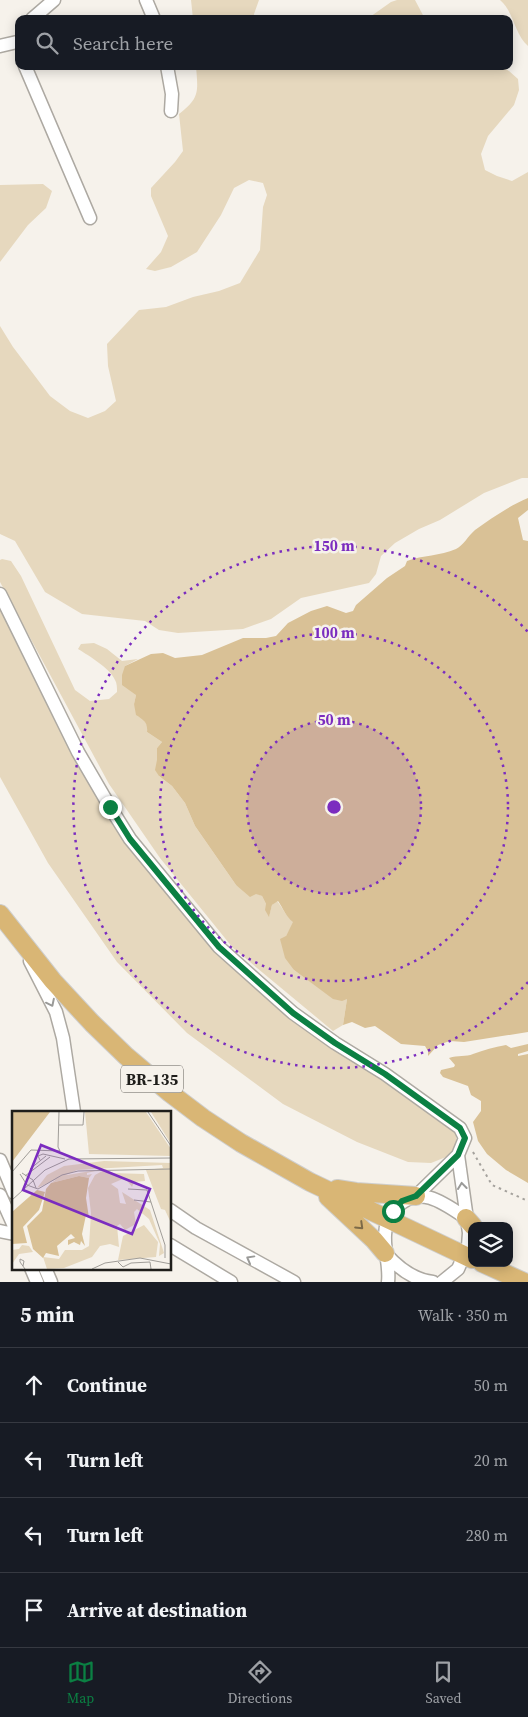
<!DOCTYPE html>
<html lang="en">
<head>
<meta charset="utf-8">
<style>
  body { margin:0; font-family:"Source Serif 4",serif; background:#242831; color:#f1f3f6 }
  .controls { position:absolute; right:15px; bottom:15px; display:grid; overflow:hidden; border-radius:10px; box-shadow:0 2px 12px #0003 }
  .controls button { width:45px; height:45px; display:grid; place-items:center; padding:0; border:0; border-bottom:1px solid #363941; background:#171b24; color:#f1f3f6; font:25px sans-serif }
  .stop { position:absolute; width:15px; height:15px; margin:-11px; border:4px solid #0b8043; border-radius:50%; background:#fff }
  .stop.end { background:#0b8043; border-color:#fff; box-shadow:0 1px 5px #0008 }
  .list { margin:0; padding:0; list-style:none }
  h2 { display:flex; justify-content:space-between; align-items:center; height:65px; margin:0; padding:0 20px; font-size:21px }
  h2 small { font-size:16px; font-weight:400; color:#9ea1a6 }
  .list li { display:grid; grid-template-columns:32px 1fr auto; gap:15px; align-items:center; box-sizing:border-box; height:75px; padding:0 20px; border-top:1px solid #363941 }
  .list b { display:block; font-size:19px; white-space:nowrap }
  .list em { font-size:16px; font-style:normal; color:#9ea1a6 }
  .icon { flex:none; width:28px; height:28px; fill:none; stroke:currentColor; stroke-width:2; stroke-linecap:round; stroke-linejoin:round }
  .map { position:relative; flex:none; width:528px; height:1282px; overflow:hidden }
  .search { position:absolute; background:#171b24; box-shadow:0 2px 12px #0003; left:15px; right:15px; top:15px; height:55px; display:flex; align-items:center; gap:12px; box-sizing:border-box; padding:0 18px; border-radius:10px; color:#9ea1a6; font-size:19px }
  .sheet { height:365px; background:#171b24 }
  nav { display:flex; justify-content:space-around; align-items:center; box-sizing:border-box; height:70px; border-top:1px solid #363941; background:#171b24; font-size:14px; color:#9ea1a6 }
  nav a { display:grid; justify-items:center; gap:2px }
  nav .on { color:#0b8043 }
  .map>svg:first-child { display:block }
  .green { fill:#e6d8be }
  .water { fill:#d9c196 }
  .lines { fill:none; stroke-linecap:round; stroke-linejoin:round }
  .minor-casing { stroke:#ada9a2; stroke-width:15 }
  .highway-casing { stroke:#cececd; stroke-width:20 }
  .path { stroke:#a5a29d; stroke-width:2; stroke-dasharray:2.5 4; stroke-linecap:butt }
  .minor { stroke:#fff; stroke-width:12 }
  .highway { stroke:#d9b675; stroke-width:18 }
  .oneway { stroke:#9a9a98 }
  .oneway2 { stroke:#7c6a48 }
  .route { stroke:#0b8043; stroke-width:6 }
  .ring { fill:none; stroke:#7b2cbf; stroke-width:2.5; stroke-dasharray:2.5 5 }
  .labels { text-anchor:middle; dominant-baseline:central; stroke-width:5; stroke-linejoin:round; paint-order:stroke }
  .shield { fill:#f6f2eb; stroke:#605e59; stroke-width:1 }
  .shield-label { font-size:16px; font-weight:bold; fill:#1f1e1b }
  .inset-road { fill:none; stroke:#a09d98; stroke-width:1 }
  .view { fill:#7b2cbf; fill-opacity:0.15; stroke:#7b2cbf; stroke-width:2.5 }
  .inset-edge { fill:none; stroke:#1f1e1b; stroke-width:2.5 }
  .centre { fill:#7b2cbf; stroke:#f6f2eb; stroke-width:2.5 }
  .ring-label { font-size:15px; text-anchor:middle; font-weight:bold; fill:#7b2cbf; stroke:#f6f2eb; stroke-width:5; stroke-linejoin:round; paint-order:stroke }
</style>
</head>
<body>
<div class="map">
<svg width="528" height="1282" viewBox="0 0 528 1282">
  <rect width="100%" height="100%" fill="#f6f2eb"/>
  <path class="green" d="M191 0H259L254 14 255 19H193Z
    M397 0H415L425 19H367L391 2Z
    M500 0H528V46C514 33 514 12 500 0Z
    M196 66H500L509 71 518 79 519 90 514 105 488 136 481 154 485 170 497 176 512 181 528 172V478H522L484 493 440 520 419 529 395 543 381 556 376 574 369 583 301 598 271 619 243 629 178 633 159 630 145 621 82 614 45 592 15 541 0 534V326L13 347 50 396 70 411 88 418 105 411 116 401 108 366 107 344 139 310 166 307 193 297 219 291 240 283 260 250 263 207 267 195 263 183 249 180 234 188 221 215 197 252 171 267 155 271 146 269 161 252 168 236 151 196V188L175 162 183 151 179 114C200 98 198 92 196 66Z
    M43 184 52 191 46 208 28 225 0 262V185Z
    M2 559 11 561 21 576 75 690 90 701 109 699 117 692C117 688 117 683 115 680 110 668 89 656 78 649L81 644 94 643 107 649 122 661 138 659 125 666 136 695 134 704 148 727 147 732 162 742 157 748 159 776 172 786 185 803 195 826 236 885 262 896 266 904 269 916 272 905 277 901C283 908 286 917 294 922L286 936 294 970 333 998 347 999 343 1025 333 1031 233 948 160 858 109 784 0 582V560Z
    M0 609 16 642 109 813 234 968 455 1129 457 1142 455 1148 446 1157 431 1163 408 1162 357 1142 283 1104 187 1033 117 962 48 863 0 777Z"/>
  <path class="water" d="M528 498V510L518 518 523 540 528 541V1032L464 1042 450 1041 438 1045 428 1056V1051L425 1046 401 1044 375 1026 365 1028 352 1022 343 1025 347 999 342 1001 333 999 294 970 285 958 280 939 286 936 293 922C286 917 283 908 278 901L272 905 269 917 265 910 266 904 262 896 256 894 250 897 236 885 195 826 185 803 172 786 159 776 155 770 157 760V748L162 742 147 732C148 723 144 720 136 715L134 704 136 695 122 685V675L125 666 151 654 163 653 175 658 202 655 243 638H266L276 636 288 623 311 611 327 606 346 613 353 611 356 605 387 578 405 566 407 561C423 555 440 556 456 549 463 546 468 536 475 530 492 518 509 506 528 498Z
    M528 1044V1051L518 1054V1056L528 1054V1183L506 1170 487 1154 478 1141 473 1122 481 1111V1101L471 1095 468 1086 443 1077 440 1073 441 1070 454 1067 455 1065 449 1058C458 1055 466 1057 473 1054 484 1050 494 1047 506 1045L511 1048Z"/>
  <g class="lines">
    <g class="minor-casing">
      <path id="minor" d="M146 0 154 19
        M32 19 54 0
        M0 46 17 42
        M25 66 90 218
        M167 66 172 94 171 111
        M0 594 78 752 110 807 130 839 219 947 293 1013 335 1043 385 1074 460 1128 465 1138 458 1155 416 1196
        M30 961 56 1012 63 1038 74 1112
        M0 1160 14 1193
        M0 1195 14 1226
        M170 1210 196 1228 294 1282
        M0 1231 14 1234
        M170 1245 231 1282
        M385 1253C398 1268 413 1280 433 1282
        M31 1268 37 1282
        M45 1268 51 1282
        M388 1282C390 1267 384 1251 385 1235 385 1225 390 1215 397 1207 419 1184 444 1203 466 1218
        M442 1282 458 1269 468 1246 469 1233 458 1155"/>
    </g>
    <g class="highway-casing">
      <path id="highway" d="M0 914 53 981 92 1023 126 1056 170 1093 203 1118 241 1143 310 1182 472 1259
        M337 1189 356 1192 416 1196
        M328 1197 374 1240 385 1253
        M466 1218 473 1226
        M482 1263 524 1282"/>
    </g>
    <path class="path" d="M473 1152 492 1185 528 1201"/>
    <use href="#minor" class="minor"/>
    <use href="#highway" class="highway"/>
  </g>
  <defs><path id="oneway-chevron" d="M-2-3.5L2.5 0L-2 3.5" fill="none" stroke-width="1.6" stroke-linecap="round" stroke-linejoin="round" transform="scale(1.25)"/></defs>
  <g class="oneway">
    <use href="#oneway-chevron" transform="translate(51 1003) rotate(64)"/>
    <use href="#oneway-chevron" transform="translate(462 1186) rotate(-97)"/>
    <use href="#oneway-chevron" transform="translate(250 1259) rotate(-151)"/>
  </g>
  <use class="oneway2" href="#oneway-chevron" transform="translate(360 1226) rotate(44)"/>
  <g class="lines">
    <path class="route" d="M110 807 130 839 219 947 293 1013 335 1043 385 1074 460 1128 465 1138 458 1155 416 1196 402 1201 393 1211"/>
  </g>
  <circle cx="334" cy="807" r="87" fill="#7b2cbf" fill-opacity=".12"/>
  <g class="ring">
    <circle cx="334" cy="807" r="87"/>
    <circle cx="334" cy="807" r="174"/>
    <path d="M528 982A261 261 0 1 1 528 632"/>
  </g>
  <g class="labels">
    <rect class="shield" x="121" y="1065.5" width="62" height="27" rx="4"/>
    <g class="shield-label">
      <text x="152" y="1079">BR-135</text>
    </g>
  </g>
  <g transform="translate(12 1111)">
    <rect width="159" height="159" fill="#f6f2eb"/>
    <path d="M73 1H134L159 38V45L77 43ZM139 1H159V33ZM92 50 159 52V112L153 99 149 98 134 59 151 57 150 54 65 59 25 77 35 64 52 55ZM91 58 75 62V64L80 63 77 67 67 65 39 72 49 65ZM94 58 99 62 132 63 133 70 122 71 120 76 113 67 99 73 106 78 108 92 114 93 110 81 138 99 152 142 147 145 148 133 137 108 125 98 122 101 124 113 113 119 108 113 105 115 107 136 98 133 88 135 80 146 52 157 35 158 31 146 47 148 53 139H70L77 135 79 102 76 77 83 64ZM132 114 146 131 144 146 106 149 111 125ZM10 134 17 135 21 141 7 143 0 153V139L7 138Z" fill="#e6d8be"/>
    <path d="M0 1H38L0 51ZM67 65 77 67 74 87 77 107 74 104 70 123 73 135 69 130 68 134 62 131 56 134V129L63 127 59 123 45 135 47 145 34 142 31 147 21 138 15 115 30 100 34 78 39 72ZM25 79 33 81 27 99 11 116 15 132 0 133V101Z" fill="#d9c196"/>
    <path class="inset-road" d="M136 1 159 35M47 14H71L72 1M46 36 47 1M28 49 26 45 31 43 53 48M18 58 34 45M0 61 19 39 48 40 46 36M10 62 21 69 24 77M8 63 15 74 26 78 50 64 66 60 158 58M13 65 38 46M116 78 135 79 153 134V147M0 89 33 59 57 48 159 47M122 89 139 91M106 151 111 156 119 152 138 151 139 158M11 155 12 150 8 148V151L13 158M80 158 93 152 128 147 159 153"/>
    <path class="view" d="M29 34 138 78 120 123 11 79Z"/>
    <rect width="159" height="159" class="inset-edge"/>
  </g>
  <circle cx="334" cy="807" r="8" class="centre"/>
  <g class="ring-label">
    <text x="334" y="551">150 m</text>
    <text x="334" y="638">100 m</text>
    <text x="334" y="725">50 m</text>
  </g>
</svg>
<div class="controls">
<button><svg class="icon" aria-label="layers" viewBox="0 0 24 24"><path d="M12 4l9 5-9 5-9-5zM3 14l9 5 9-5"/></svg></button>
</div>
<div class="stop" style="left:393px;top:1211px"></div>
<div class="stop end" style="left:110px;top:807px"></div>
<div class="search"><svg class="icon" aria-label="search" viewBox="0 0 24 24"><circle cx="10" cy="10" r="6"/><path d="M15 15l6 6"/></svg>Search here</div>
</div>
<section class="sheet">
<h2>5 min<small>Walk · 350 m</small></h2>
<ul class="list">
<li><svg class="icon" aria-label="ahead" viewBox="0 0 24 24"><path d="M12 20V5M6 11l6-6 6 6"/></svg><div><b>Continue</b></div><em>50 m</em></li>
<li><svg class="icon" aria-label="left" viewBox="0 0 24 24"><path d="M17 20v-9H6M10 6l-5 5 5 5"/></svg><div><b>Turn left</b></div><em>20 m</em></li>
<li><svg class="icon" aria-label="left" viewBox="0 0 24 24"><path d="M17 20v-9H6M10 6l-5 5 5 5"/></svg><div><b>Turn left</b></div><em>280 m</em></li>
<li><svg class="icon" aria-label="arrive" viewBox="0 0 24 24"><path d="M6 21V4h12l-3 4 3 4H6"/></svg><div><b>Arrive at destination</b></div></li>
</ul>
</section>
<nav>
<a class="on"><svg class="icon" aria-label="map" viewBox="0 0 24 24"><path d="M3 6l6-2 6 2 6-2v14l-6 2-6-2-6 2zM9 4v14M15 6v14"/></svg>Map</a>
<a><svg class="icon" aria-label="directions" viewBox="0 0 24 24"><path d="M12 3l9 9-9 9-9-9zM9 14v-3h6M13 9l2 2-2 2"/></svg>Directions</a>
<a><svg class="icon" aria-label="saved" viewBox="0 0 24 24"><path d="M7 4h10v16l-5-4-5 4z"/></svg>Saved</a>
</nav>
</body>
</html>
